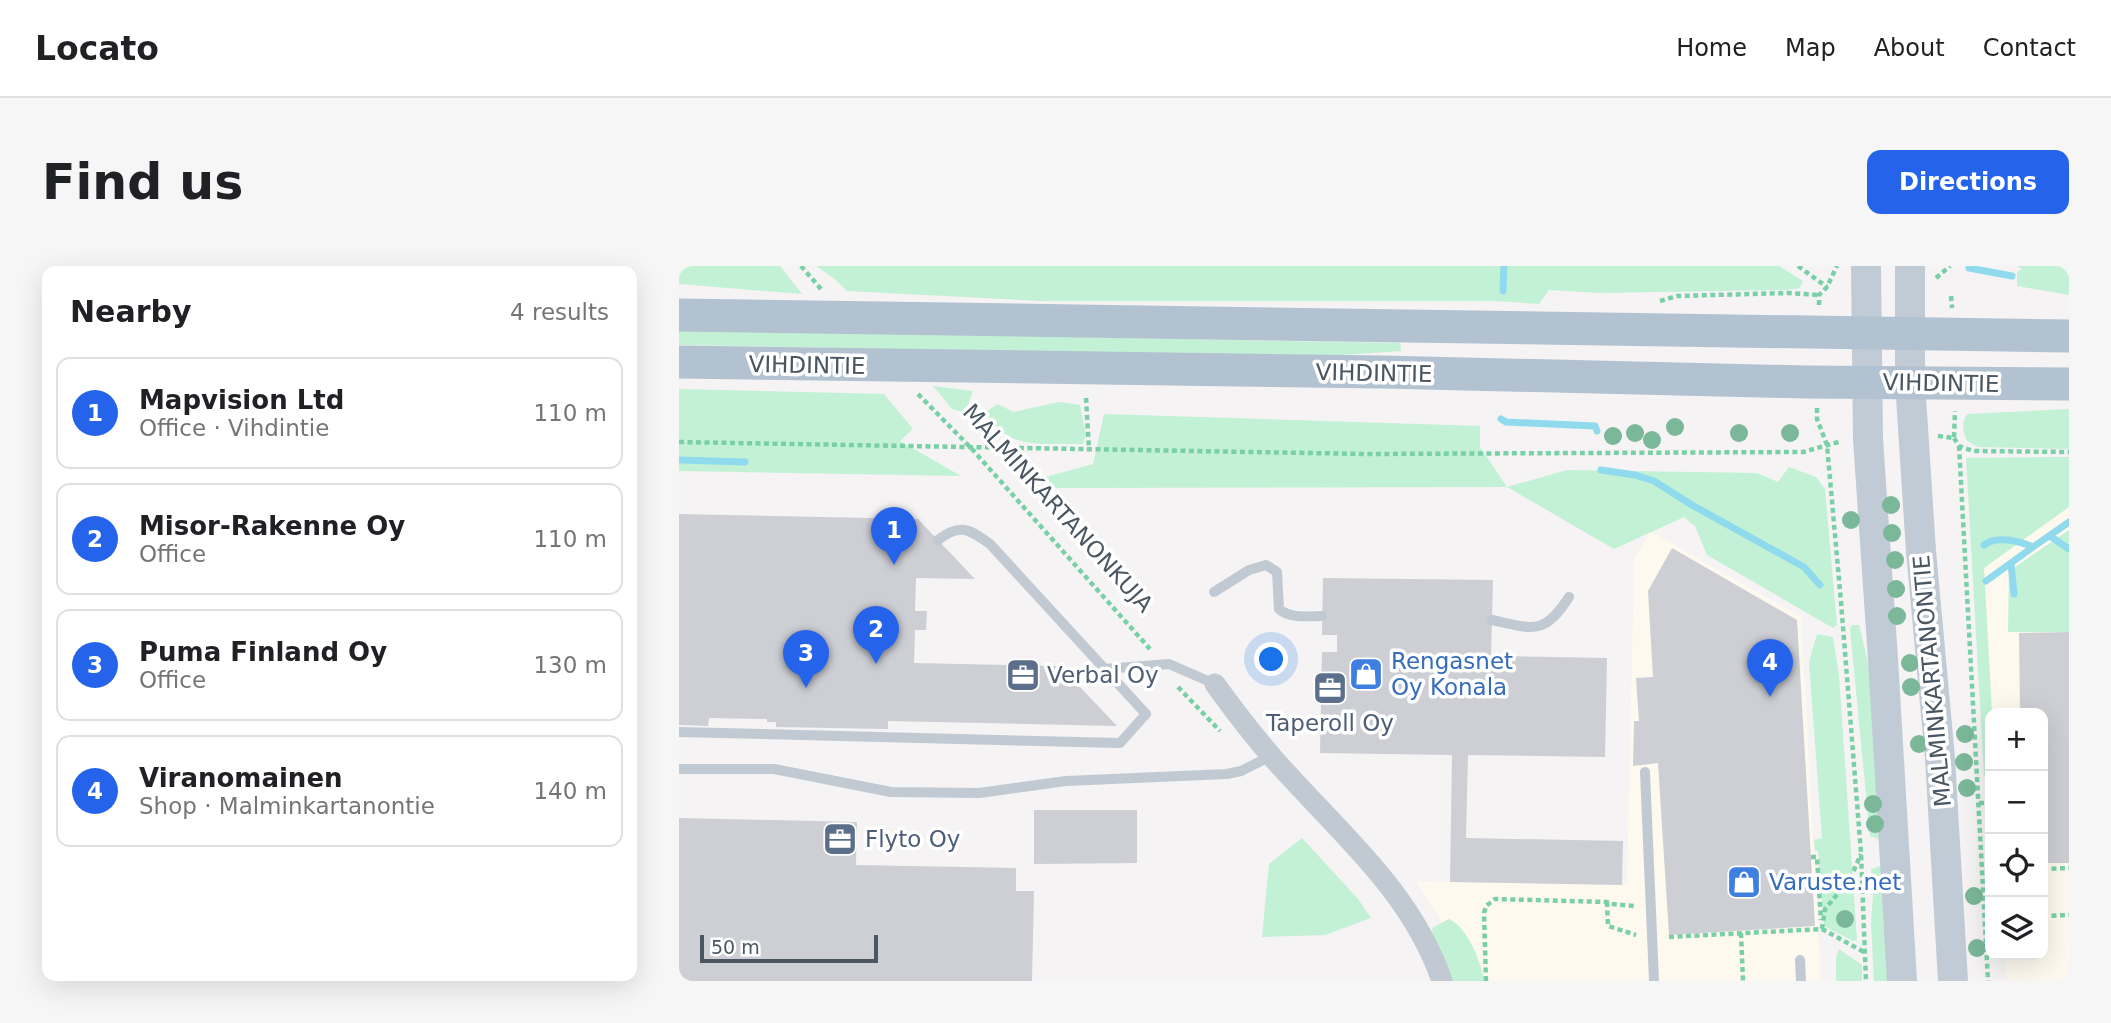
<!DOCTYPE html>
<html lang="en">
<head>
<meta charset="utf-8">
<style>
  body { margin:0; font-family:"DejaVu Sans",sans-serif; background:#f6f6f6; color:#202124 }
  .controls { position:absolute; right:21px; bottom:21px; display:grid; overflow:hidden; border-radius:14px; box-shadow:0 7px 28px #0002 }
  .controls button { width:63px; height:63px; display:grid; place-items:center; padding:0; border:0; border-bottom:2px solid #e0e0e0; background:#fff; color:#202124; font:35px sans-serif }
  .scale { position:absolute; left:21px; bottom:18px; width:178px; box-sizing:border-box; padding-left:7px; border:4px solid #4a5661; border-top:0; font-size:19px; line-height:24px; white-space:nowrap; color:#4a5661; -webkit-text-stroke:5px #fff; paint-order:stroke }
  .you { position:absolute; left:593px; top:394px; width:24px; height:24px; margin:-18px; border:5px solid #fff; border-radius:50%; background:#1a73e8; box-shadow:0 0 0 10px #1a73e833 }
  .badge { display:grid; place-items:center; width:46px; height:46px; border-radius:50%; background:#2563eb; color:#fff; font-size:23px; font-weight:700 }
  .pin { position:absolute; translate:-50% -58px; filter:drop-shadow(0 2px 4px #0008) }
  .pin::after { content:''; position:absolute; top:37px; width:24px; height:21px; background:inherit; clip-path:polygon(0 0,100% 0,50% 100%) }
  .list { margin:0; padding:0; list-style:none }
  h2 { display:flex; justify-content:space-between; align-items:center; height:91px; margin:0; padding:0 28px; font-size:30px }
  h2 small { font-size:23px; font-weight:400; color:#757577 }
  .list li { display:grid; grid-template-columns:46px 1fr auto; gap:21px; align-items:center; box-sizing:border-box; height:112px; margin:0 14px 14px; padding:0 14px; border:2px solid #e0e0e0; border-radius:14px }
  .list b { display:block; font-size:26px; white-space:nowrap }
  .list p { margin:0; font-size:23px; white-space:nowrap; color:#757577 }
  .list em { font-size:23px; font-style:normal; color:#757577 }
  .icon { flex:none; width:38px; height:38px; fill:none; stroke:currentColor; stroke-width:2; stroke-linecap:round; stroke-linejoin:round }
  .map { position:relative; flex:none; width:1390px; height:715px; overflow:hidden; border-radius:14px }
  header { display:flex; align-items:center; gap:42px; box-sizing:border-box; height:98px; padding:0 35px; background:#fff; border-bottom:2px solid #e0e0e0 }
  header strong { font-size:33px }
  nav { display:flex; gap:38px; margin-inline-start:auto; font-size:24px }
  .intro { display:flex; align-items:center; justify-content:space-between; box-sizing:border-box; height:168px; padding:0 42px }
  h1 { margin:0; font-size:49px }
  .button { padding:18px 32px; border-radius:14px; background:#2563eb; color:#fff; font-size:24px; font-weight:700 }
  main { display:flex; gap:42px; padding:0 42px }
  aside { flex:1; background:#fff; border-radius:14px; box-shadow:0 7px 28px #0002 }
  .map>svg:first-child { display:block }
  .commercial { fill:#fdf9ef }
  .green { fill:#c3f1d5 }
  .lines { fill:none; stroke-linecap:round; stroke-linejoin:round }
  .stream { stroke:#90daee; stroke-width:7 }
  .building { fill:#cdcfd5 }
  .path { stroke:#7ad0a6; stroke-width:4.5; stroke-dasharray:5 3.5; stroke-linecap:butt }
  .lane { stroke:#c1cad2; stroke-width:10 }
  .street { stroke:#c1cad2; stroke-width:21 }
  .secondary { stroke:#c1cbd6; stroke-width:30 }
  .primary { stroke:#b3c2d1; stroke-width:33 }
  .tree { fill:#7bb799 }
  .labels { text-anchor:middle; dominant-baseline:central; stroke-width:7; stroke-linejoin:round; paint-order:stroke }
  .street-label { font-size:23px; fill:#4a5661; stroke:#fff }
  .shop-label { font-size:23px; fill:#366cbe; stroke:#fff; text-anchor:start }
  .service-label { font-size:23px; fill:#4e5e75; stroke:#fff; text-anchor:start }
</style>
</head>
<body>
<header>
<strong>Locato</strong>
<nav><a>Home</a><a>Map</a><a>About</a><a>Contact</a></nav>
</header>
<div class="intro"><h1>Find us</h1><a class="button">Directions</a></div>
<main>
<aside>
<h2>Nearby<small>4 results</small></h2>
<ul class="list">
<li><span class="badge">1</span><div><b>Mapvision Ltd</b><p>Office · Vihdintie</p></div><em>110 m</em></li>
<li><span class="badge">2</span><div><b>Misor-Rakenne Oy</b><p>Office</p></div><em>110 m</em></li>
<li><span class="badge">3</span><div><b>Puma Finland Oy</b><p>Office</p></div><em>130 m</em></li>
<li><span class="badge">4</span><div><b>Viranomainen</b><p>Shop · Malminkartanontie</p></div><em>140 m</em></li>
</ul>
</aside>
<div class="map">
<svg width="1390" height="715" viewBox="0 0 1390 715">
  <rect width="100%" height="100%" fill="#f5f3f3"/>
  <path class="commercial" d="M1390 241V715H1328L1326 689H1364V447H1313L1305 302Z
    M971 265 1122 351 1142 715H786L765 660 737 615 948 619 955 294Z"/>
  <path class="green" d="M0 0H101L123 28 0 18Z
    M137 0H1100L1124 15 1121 22 1108 24 921 27 870 24 860 38 816 35H362L168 25 157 14Z
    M1337 0H1390V29L1338 20V6L1343 3Z
    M0 64 721 77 722 85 634 91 0 79Z
    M254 120 294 125 286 147 273 143Z
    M0 123 205 128 234 163 221 175 282 210 0 205Z
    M380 136 401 139 407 169 404 178C364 177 329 185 306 147L318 138 335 146Z
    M1390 143V183L1299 181 1288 175C1284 166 1282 157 1288 148Z
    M425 148 801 160V181L828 221 888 204 1078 207 1099 216 1110 201 1137 211 1146 223 1158 359 1154 362 1028 289 1016 260 1005 251 935 283 828 221 371 222 359 213 414 198Z
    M1390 191V241L1305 302 1313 447 1311 520 1305 509 1287 192Z
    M1390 264V366H1329L1330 305Z
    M1173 359H1180L1194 417 1200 573 1191 570 1171 363Z
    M1138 368 1154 371 1160 409 1178 674 1174 675 1145 660 1139 585H1136L1135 574 1143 572 1130 396Z
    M623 572 680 634 692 652 646 669 583 671 590 598Z
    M1202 600 1210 715H1195L1192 657 1194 629 1192 603Z
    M770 653C790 663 800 693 806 715H769L758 697 753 662Z
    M1160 683 1183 699V715H1157V691Z"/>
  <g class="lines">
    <path class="stream" d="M1290 2 1333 10
      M824 25 825 0
      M822 153 827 156 916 160 918 165
      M0 194 66 196
      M922 204 956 209 975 215 1013 239 1125 301 1141 319
      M1371 270 1390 283
      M1305 279C1317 269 1340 275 1354 281L1390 256
      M1332 297 1335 328
      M1307 315 1354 281"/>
  </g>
  <path class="building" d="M0 248 239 253 296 313 237 312 236 345H248L247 364H236L235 397 381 400 438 460 209 455V463L97 461V456H88V453L30 452 29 460 0 459Z
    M993 282 1118 354 1136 660 990 669 979 497 954 500 955 455H960L957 412 974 411 969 325Z
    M644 312 814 314 812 390 928 392 926 491 789 489 787 572 944 575 943 619 771 616 773 489 641 487 643 386H658V369H643Z
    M1390 366V597H1364V447H1341L1340 367Z
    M355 544H458V597L355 598Z
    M0 552 178 556 177 599 337 602V625H355L353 715H0Z"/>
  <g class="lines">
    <path class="path" d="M122 0 142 23
      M1119 0 1148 21
      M1257 12 1271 0
      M1272 30 1273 42
      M981 35 998 30 1109 27 1140 29
      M1140 39V29L1148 21 1158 0
      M239 128 292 182 471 383
      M407 132 410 184
      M1138 142V153L1148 179 1162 336 1182 587 1187 715
      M1259 170 1275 172 1276 145
      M1275 172 1280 180 1294 185 1390 186
      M0 176 687 188 1124 186 1163 175
      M1280 180 1309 715
      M499 421 541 465
      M1300 537H1311
      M1132 591H1138L1142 654
      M1364 603 1390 602
      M928 636 929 660 957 669
      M1364 650 1390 649
      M1143 663 1146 643 1171 613 1182 588
      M1062 667 1064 715
      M990 671 1143 663 1185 686
      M807 715 805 647 807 640 816 633 928 636 932 638 955 640"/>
    <path class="lane" d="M535 326 570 304 587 299 598 306 600 343C611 353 630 350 643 350
      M813 354C854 363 865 370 890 331
      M425 403 490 398 536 418
      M0 466 441 477 467 448 311 278C290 263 281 257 259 274
      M0 503H95L212 526 300 527 387 515 548 508 562 505 592 490
      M966 506 975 715
      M1121 694 1122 715"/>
    <path class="street" d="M536 418C557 447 579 476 603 502 663 569 733 627 763 715"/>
    <path class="secondary" d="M1187 0 1189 173 1204 393 1223 715
      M1231 0V116L1242 285 1261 492 1274 715"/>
    <path class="primary" d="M0 49 1390 70
      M0 96 704 106 1126 116 1390 118"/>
  </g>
  <g class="tree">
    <circle cx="996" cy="161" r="9"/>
    <circle cx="956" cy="167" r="9"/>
    <circle cx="1060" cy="167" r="9"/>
    <circle cx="1111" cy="167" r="9"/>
    <circle cx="934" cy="170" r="9"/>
    <circle cx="973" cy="174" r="9"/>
    <circle cx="1212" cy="239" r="9"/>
    <circle cx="1172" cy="254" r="9"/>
    <circle cx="1213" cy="267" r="9"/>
    <circle cx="1216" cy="294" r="9"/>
    <circle cx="1217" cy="323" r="9"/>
    <circle cx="1218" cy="350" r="9"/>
    <circle cx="1231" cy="397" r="9"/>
    <circle cx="1232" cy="421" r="9"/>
    <circle cx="1286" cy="468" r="9"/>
    <circle cx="1240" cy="478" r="9"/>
    <circle cx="1285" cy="496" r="9"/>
    <circle cx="1288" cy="522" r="9"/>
    <circle cx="1194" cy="538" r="9"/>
    <circle cx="1196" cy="558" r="9"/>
    <circle cx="1295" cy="630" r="9"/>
    <circle cx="1166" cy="653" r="9"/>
    <circle cx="1298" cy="682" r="9"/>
  </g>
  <defs>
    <g id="shop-square" transform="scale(1.75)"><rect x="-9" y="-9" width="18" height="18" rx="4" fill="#3f7fe0" stroke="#fff"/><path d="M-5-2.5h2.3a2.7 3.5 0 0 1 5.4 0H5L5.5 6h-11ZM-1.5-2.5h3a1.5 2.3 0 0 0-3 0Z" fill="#fff"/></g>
    <g id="office-square" transform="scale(1.75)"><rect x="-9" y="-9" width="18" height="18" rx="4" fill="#5c6f8a" stroke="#fff"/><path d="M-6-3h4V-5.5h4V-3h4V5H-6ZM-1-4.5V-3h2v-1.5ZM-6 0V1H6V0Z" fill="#fff"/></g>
  </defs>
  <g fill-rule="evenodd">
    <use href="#shop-square" x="687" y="408"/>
    <use href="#office-square" x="344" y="409"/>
    <use href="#office-square" x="651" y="422"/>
    <use href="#office-square" x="161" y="573"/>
    <use href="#shop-square" x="1065" y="616"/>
  </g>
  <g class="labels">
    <g class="street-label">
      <text transform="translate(128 99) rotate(1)">VIHDINTIE</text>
      <text transform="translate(695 107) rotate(1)">VIHDINTIE</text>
      <text transform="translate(1262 117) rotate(1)">VIHDINTIE</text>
      <text transform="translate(379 242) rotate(48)">MALMINKARTANONKUJA</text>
      <text transform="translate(1253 415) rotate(-95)">MALMINKARTANONTIE</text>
    </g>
    <g class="shop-label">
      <text x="712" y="395">Rengasnet<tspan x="712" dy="26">Oy Konala</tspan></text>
      <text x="1090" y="616">Varuste.net</text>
    </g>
    <g class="service-label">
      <text x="368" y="409">Verbal Oy</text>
      <text x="651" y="457" text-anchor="middle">Taperoll Oy</text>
      <text x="186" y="573">Flyto Oy</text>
    </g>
  </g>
</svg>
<div class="controls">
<button>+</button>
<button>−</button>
<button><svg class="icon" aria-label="locate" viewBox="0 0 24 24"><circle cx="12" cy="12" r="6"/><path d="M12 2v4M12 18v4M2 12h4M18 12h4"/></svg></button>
<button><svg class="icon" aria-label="layers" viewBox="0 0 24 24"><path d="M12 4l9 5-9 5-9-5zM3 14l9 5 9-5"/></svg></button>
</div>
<div class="scale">50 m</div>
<div class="you"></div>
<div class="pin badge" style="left:215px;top:299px">1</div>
<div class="pin badge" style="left:197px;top:398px">2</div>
<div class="pin badge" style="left:127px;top:422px">3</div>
<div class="pin badge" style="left:1091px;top:431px">4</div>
</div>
</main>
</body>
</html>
